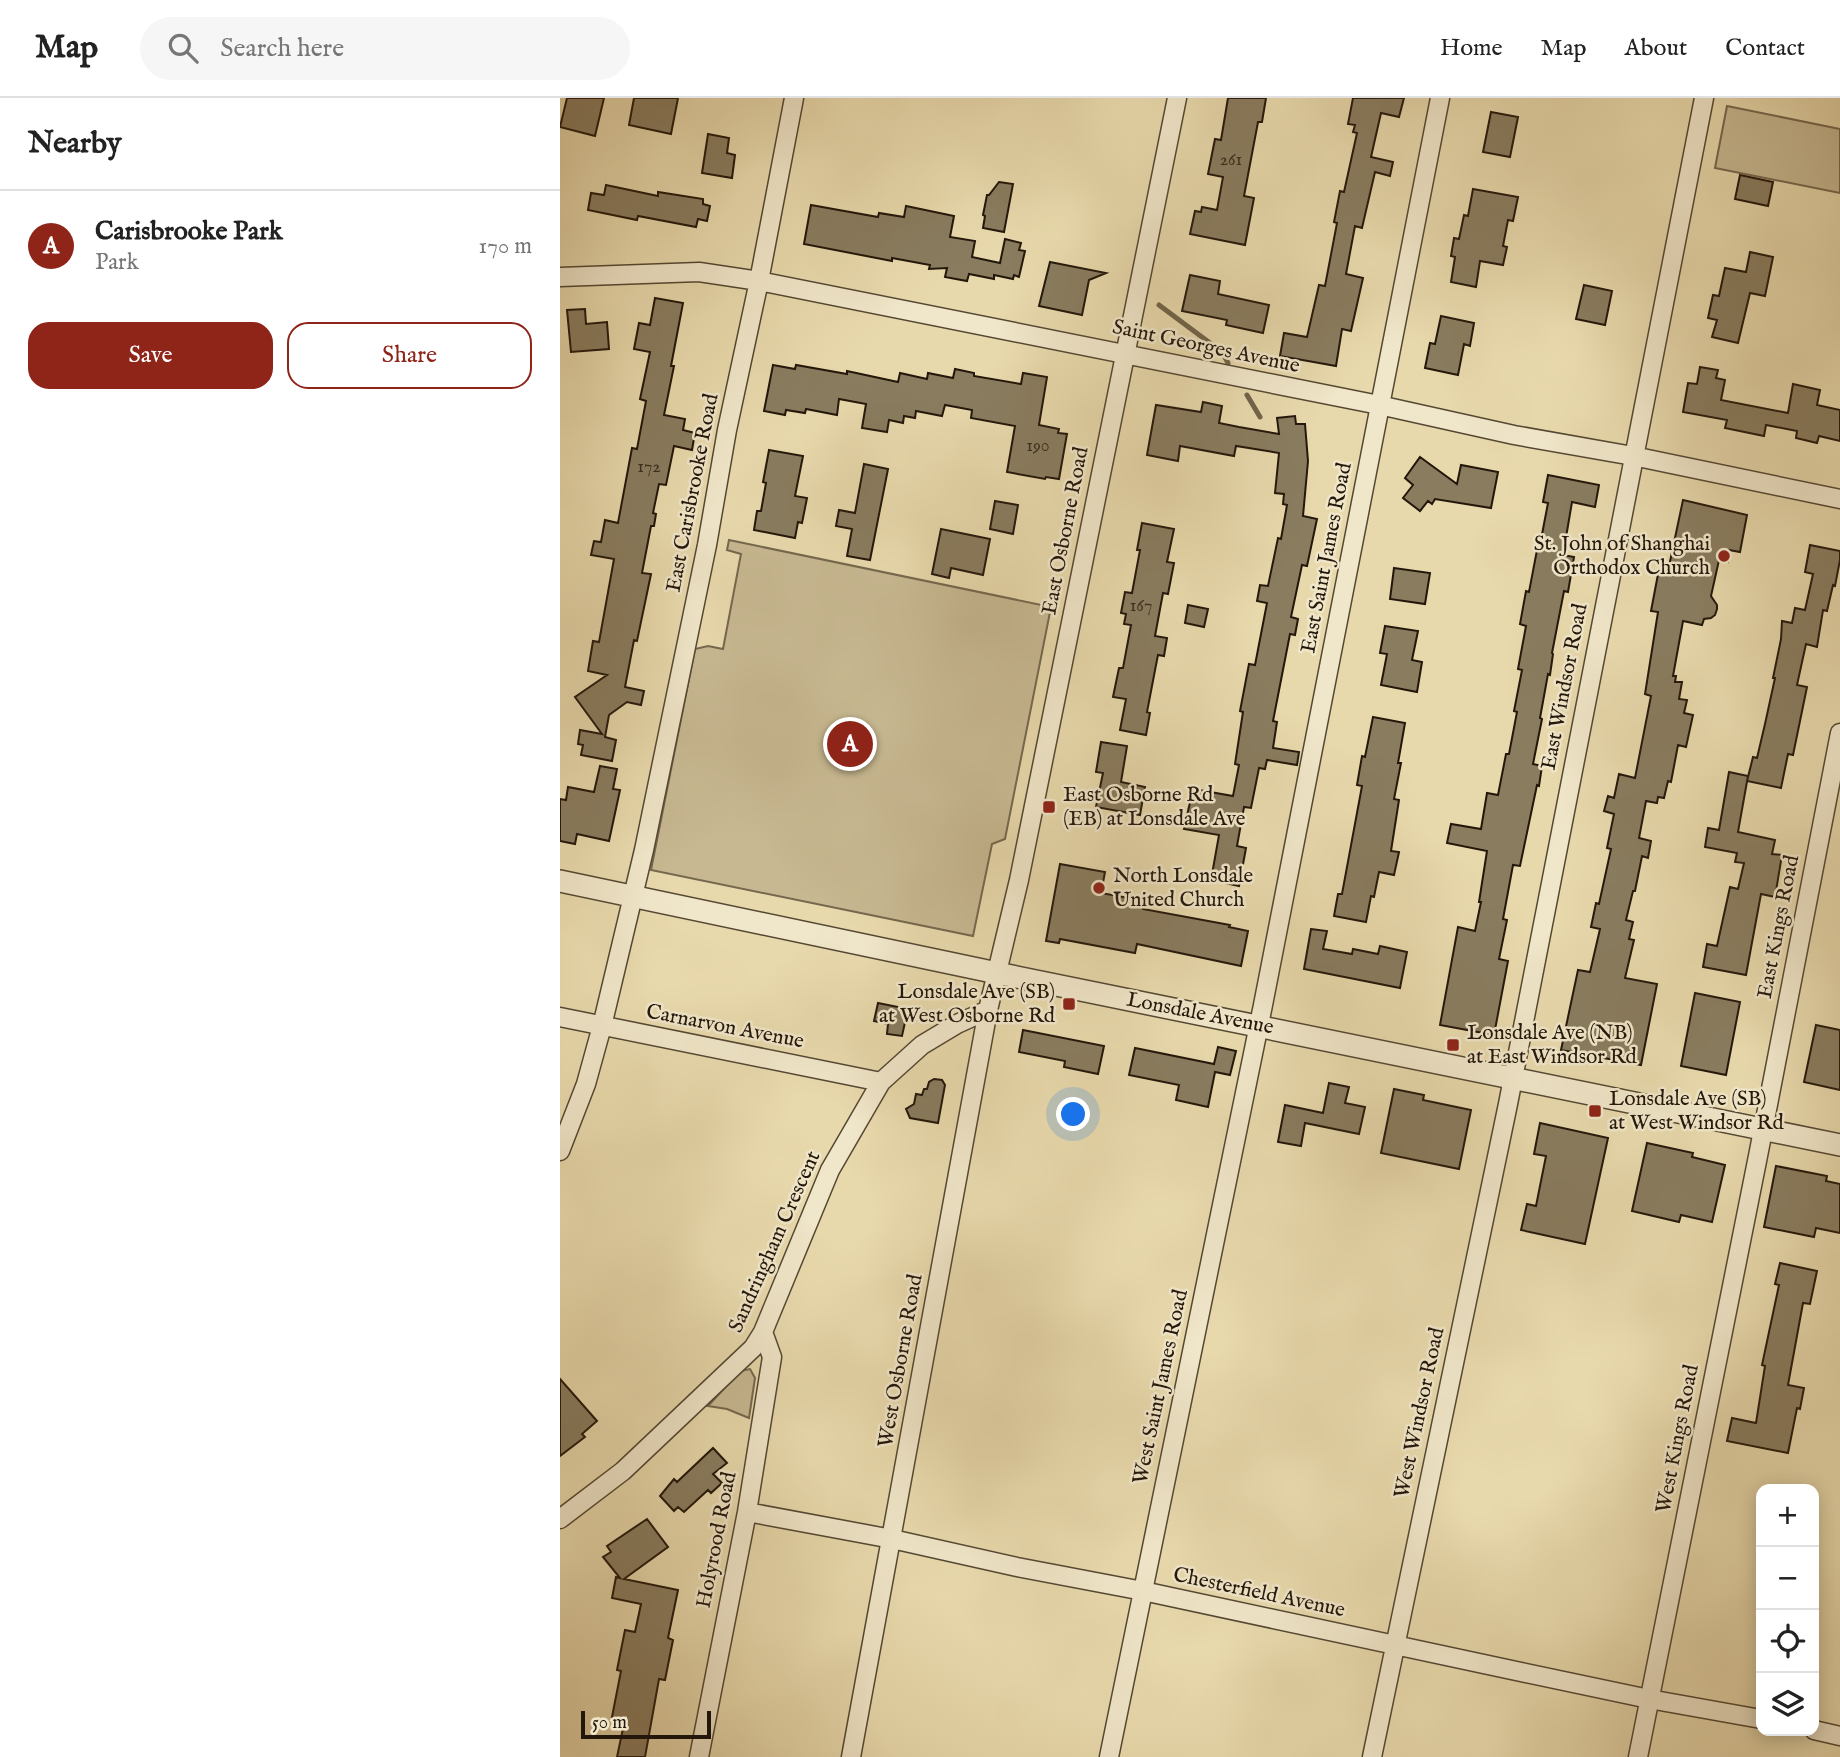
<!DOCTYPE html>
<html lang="en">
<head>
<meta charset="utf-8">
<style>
  body { margin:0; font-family:"IM FELL English",serif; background:#f6f6f6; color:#222 }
  .controls { position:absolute; right:21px; bottom:21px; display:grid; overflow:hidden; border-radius:14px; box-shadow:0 4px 18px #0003 }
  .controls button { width:63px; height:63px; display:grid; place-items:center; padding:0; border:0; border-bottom:2px solid #e0e0e0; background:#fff; color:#222; font:35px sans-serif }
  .scale { position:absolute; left:21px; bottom:18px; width:130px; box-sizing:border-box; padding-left:7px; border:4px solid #23170b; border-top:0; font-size:19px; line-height:24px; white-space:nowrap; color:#23170b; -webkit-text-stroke:5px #f0e6c9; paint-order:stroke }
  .you { position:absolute; left:514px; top:1017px; width:24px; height:24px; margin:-18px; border:5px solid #fff; border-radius:50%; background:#1a73e8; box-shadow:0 0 0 10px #1a73e833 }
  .badge { display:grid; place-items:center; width:46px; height:46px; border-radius:50%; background:#8f2418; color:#fff; font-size:23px; font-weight:700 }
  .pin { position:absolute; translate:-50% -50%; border:4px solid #fff; box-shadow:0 2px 7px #0006 }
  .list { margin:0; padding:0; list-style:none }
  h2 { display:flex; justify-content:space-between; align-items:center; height:91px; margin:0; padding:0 28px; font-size:30px }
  h2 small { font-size:23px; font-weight:400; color:#767676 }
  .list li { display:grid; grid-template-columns:46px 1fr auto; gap:21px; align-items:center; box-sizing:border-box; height:112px; padding:0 28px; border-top:2px solid #e0e0e0 }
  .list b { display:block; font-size:26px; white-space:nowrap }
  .list p { margin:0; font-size:23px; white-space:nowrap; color:#767676 }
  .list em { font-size:23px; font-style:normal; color:#767676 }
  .actions { display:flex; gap:14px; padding:21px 28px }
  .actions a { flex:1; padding:16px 0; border:2px solid #8f2418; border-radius:21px; text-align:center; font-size:24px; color:#8f2418 }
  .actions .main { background:#8f2418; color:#fff }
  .icon { flex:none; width:38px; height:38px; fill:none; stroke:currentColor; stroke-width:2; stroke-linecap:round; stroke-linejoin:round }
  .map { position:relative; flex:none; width:1280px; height:1659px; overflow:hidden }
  header { display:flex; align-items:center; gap:42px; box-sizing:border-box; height:98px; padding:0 35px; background:#fff; border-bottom:2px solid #e0e0e0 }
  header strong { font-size:33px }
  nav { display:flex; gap:38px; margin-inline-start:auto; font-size:24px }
  .search { width:490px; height:63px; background:#f6f6f6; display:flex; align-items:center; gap:18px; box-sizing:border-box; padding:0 24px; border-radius:38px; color:#767676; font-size:26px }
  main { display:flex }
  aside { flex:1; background:#fff }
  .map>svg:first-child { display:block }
  .green { fill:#c7b891; stroke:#75684e; stroke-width:2 }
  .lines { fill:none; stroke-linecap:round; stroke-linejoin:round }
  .stream { stroke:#71644b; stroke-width:5 }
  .building { fill:#897c5f; stroke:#23170b; stroke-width:2 }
  .minor-casing { stroke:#544833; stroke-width:21 }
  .tertiary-casing { stroke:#544833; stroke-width:24 }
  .minor { stroke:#f0e6c9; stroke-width:18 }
  .tertiary { stroke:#f0e6c9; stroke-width:21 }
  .poi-dot { fill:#8f2418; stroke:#f0e6c9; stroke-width:2.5 }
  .labels { text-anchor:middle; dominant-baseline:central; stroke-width:5; stroke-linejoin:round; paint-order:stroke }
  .number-label { font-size:18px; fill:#3c3020 }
  .street-label { font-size:21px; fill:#23170b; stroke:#f0e6c9 }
  .poi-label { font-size:21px; fill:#23170b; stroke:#f0e6c9; text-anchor:start }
</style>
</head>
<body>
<header>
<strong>Map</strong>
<div class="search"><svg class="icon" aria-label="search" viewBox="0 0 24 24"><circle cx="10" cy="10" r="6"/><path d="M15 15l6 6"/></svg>Search here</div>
<nav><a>Home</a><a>Map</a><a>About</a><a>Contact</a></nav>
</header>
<main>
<aside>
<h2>Nearby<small></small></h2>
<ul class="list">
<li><span class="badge">A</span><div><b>Carisbrooke Park</b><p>Park</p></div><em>170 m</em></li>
</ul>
<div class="actions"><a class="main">Save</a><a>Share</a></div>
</aside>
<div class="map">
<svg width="1280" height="1659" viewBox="0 0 1280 1659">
  <rect width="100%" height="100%" fill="#e8d9ac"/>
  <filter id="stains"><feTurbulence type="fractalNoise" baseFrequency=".00286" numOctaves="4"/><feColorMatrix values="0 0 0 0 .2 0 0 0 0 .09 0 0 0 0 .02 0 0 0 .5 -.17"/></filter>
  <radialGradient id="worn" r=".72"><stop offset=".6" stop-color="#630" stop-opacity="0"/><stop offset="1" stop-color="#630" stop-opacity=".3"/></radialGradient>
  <path class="green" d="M1167 8 1280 31V95L1155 70Z
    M169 442 491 509 445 741 432 746 413 838 91 772 135 551 148 548 163 551 181 456 167 452Z
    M190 1271 195 1280 189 1320 167 1311 148 1308 180 1273Z"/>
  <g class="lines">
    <path class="stream" d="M599 207 662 254 668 265
      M687 297 700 319"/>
  </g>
  <path class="building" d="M7 0H44L35 38 0 29Z
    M74 0H118L111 36 69 27Z
    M668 0H706L702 24H698L684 98 694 100 685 147 630 136 635 113 641 114 642 109 657 112 663 79 648 76 655 41 661 42Z
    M793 0H844L839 19 821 15 811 59 833 64 830 78 815 74 802 130 795 128 786 176 803 180 791 233 782 231 776 268 720 258 724 235 747 239 759 187 765 188 777 125 774 124 780 93 784 94 797 35 793 34 795 27 788 26Z
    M931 14 958 19 950 59 923 54Z
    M148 36 169 40 167 55 175 57 172 80 142 75Z
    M1180 77 1213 84 1208 108 1175 101Z
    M439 84 453 86 444 134 423 130 425 118 423 117 427 97H429Z
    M46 87 98 98V94L143 101V106L150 108 147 123 138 121 136 129 78 118 77 122 28 112 31 95 44 97Z
    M913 91 958 99 953 123 948 122 943 148 947 149 943 167 920 163 916 189 891 184 895 159 891 158 894 140 899 141 904 117 908 118Z
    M251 107 318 119 319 115 344 119 346 108 394 118 390 139 415 143 412 159 440 165 445 141 461 145 459 152 465 153 459 179 454 177 453 181 434 177V181L409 176 407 183 385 179 387 170 369 171 370 167 332 160V163L244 146Z
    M1190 154 1213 159 1205 198 1190 195 1178 245 1152 239 1157 222 1148 220 1153 197 1159 198 1165 170 1186 174Z
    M490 164 546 175 529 182 522 217 479 208Z
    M630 177 660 183 658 196 709 207 703 235 666 227 667 222 622 213Z
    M1024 187 1052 193 1045 227 1016 221Z
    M95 200 123 205 111 268H114L104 317 125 321 123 332 135 335 132 352 114 348 106 387 99 386 93 415 96 416 94 428H91L82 475 91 476 77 543 74 542 65 589 84 593 81 607 67 604 49 617 45 639 56 642 52 663 21 657 23 647 18 646 20 632 42 636 15 599 47 577 28 573 33 543 39 544 54 461 31 457 34 443 41 444 45 422 58 425 72 350 77 351 86 303 80 301 90 254 74 251 79 225 90 227Z
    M25 211 26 226 47 224 49 251 11 254 7 212Z
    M881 218 914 225 910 248 904 246 898 277 865 270 870 245 875 246Z
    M213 267 235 271 236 267 287 276V273L338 284 340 275 367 281 368 275 393 280 395 271 414 275V278L461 286 463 275 487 279 479 327 499 331 498 335 507 336 499 381 486 379 485 381 447 374 455 328 411 320 412 312 385 307 382 318 356 313 355 320 344 318 343 325 329 322 327 334 302 330 306 306 279 301 277 317 246 311 245 315 226 312 225 317 204 313Z
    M1140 269 1158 272 1156 280 1165 282 1161 302 1228 315 1233 286 1260 292 1257 307 1280 312V343L1259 338 1257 345 1236 340 1237 333 1206 327 1204 338 1165 330 1167 322 1123 314 1128 285 1137 286Z
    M643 304 662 308 659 325 679 329 719 336 717 320 735 318 736 326H745L748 363 743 418 757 421 747 468 742 467 731 519 738 521 735 537 730 536 713 623 717 624 713 650 739 654 737 667 707 662 705 671 699 670 691 710 684 709 677 748 686 750 679 788 651 782 659 737 624 731 633 691 673 698 679 667 675 666 683 614 680 613 689 566 695 567 707 505 697 503 700 487 708 488 718 440 721 441 727 407 723 406 724 396 715 395 719 355 676 348 674 358 620 348 618 363 587 357 596 307 641 314Z
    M209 352 243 358 235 398 247 400 242 425 238 424 235 440 194 432 197 413H201L206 385 203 384Z
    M860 359 897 386 901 367 938 374 931 410 875 401 872 406 868 403 860 413 843 400 853 387 845 380Z
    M304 366 328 371 310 462 287 458 292 431 276 428 279 412 295 415Z
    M988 377 1039 387 1035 409 1012 404 1003 457 1014 459 1008 494 1004 493 992 555 993 556 990 577 988 576 980 620 982 621 973 666 982 668 979 688 977 687 960 768 953 767 943 821 947 822 939 861 948 863 934 937 880 927 898 829 915 833 921 804H919L927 753 887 745 891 726 921 731 927 695 938 697 946 656H949L957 614 954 613 962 572 958 571 966 528 960 526 966 493 969 494 977 452H979L988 405 983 404Z
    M1123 402 1187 417 1180 454 1169 452 1168 464 1159 462 1151 498 1157 507V511L1155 517 1151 520 1144 521 1142 527 1123 523 1113 578H1116L1115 584H1122L1119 601 1127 602 1124 615 1133 617 1126 649 1118 647 1111 684 1108 683 1104 700 1098 699 1097 705 1086 703 1079 740 1091 743 1088 760 1082 758 1075 793H1073L1066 822 1073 824 1069 841 1074 842 1065 880 1097 886 1081 967 1001 952 1018 872 1030 874 1040 831 1031 829 1036 805 1039 806 1051 751 1047 750 1054 716 1044 713 1048 698 1054 700 1059 676 1075 680 1091 598 1085 596 1098 514 1091 513 1099 471 1108 473Z
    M435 403 458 407 453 436 430 431Z
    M582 425 614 431 607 464 614 465 608 496 603 495 595 538 607 540 604 558 598 557 596 567 587 614 590 615 586 637 560 632 566 601 553 599 559 570H563L571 527 564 526 566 516 561 515 565 494 572 495 580 452H577Z
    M381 431 430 441 423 477 391 470 389 480 372 476Z
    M1250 447 1280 453V462L1275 488 1273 487 1267 513 1263 512 1257 549 1246 546 1237 587 1247 589 1233 657 1228 656 1221 690 1187 683 1193 659 1197 660 1205 626 1215 580H1213L1221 541 1222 523 1232 525 1235 510 1245 512 1253 476 1245 474Z
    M834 470 870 475 865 506 830 501Z
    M628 507 648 511 644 529 625 525Z
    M825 528 858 533 852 562 862 564 857 594 821 587 827 556 820 555Z
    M813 619 845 625 838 665H841L834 701 839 702 831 753 839 754 834 777 819 774 814 799 811 798 806 824 774 818 778 796H782L802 688 797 687 802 658 805 659Z
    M541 644 567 648 561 684 585 689 580 717 536 709 543 675 536 674Z
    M40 668 57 671 53 691 60 692 49 743 17 736 15 746 0 743V701L6 702 8 689 34 694Z
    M1169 674 1188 678 1178 734 1215 742 1212 756 1222 757 1215 799 1201 796 1186 877 1143 869 1147 846 1157 848 1170 789 1178 791 1184 765 1175 764 1177 755 1145 749 1148 730 1159 732Z
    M500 766 545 774 541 795 585 803 583 811 670 827 669 829 688 833 681 868 577 846 575 855 500 841 499 845 486 843Z
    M751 831 767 833 763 851 792 856 793 851 818 856 820 848 847 854 840 890 744 871Z
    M1135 895 1180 904 1166 977 1121 968Z
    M318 905 348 911 342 938 327 936 328 926 314 923Z
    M1256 927 1280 932V992L1244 984Z
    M463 932 544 948 538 976 504 969 505 963 459 954Z
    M658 949 676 953 670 977 655 974 648 1009 616 1002 619 987 569 977 575 950 654 966Z
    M374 981 382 982 385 987 378 1025 350 1020 346 1011 354 1006 356 996 362 997 364 991H367L369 984Z
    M769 985 789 989 785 1005 805 1009 799 1036 745 1025 741 1048 718 1044 725 1007 763 1015Z
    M834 991 864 997 863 1002 911 1012 899 1071 821 1055Z
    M980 1025 1048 1040 1025 1146 961 1132 967 1106 976 1108 986 1058 974 1056Z
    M1087 1045 1133 1055 1132 1059 1165 1067 1152 1124 1121 1117 1119 1124 1072 1113Z
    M1216 1068 1267 1078 1266 1083 1280 1086V1135L1256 1130 1254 1139 1204 1129Z
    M1220 1165 1257 1173 1250 1206 1243 1205 1228 1287 1244 1290 1240 1311 1237 1310 1228 1355 1167 1343 1172 1320 1196 1325 1205 1268 1202 1267 1219 1187 1215 1186Z
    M0 1281 37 1323 22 1336 25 1339 0 1358Z
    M153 1350 167 1365 153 1376 162 1385 151 1395 148 1392 124 1414 118 1409 114 1413 100 1398 114 1381 117 1384Z
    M87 1421 108 1449 64 1481 118 1492 108 1540 113 1542 105 1582 99 1581 85 1659H57L65 1621 52 1619 61 1573 57 1572 65 1532 75 1534 81 1506 52 1500 56 1479 60 1480 43 1459 51 1454 47 1448Z"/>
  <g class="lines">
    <g class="minor-casing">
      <path id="minor" d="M0 179 139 174 199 183 819 307 954 337 1073 358 1280 401
        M0 919 321 984
        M0 1053 26 986 42 928 84 752 147 447 167 332 199 183 234 0
        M187 1414 332 1441 457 1469 583 1493 961 1574 1089 1601 1201 1621
        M0 1421 63 1373 193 1250 203 1234 270 1072 321 984 362 947 397 926 428 912
        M1254 1632 1280 1638
        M139 1659 187 1414 212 1259 203 1234
        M291 1659 428 912 459 782 617 0
        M549 1659 703 907 880 0
        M812 1659 948 1006 1144 0
        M1078 1659 1198 1058 1280 635"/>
    </g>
    <g class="tertiary-casing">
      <path id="tertiary" d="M0 783 437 875 1280 1047"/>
    </g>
    <use href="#minor" class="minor"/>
    <use href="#tertiary" class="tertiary"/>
  </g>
  <g class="poi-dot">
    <circle cx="1164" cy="458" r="7"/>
    <rect x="482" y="702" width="14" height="14" rx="3.5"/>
    <circle cx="539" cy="790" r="7"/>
    <rect x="502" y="899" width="14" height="14" rx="3.5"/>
    <rect x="886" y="940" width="14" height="14" rx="3.5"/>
    <rect x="1028" y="1006" width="14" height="14" rx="3.5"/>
  </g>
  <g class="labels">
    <g class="number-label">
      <text x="671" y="62">261</text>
      <text x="478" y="348">190</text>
      <text x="89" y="369">172</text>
      <text x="581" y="508">167</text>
    </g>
    <g class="street-label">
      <text transform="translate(646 249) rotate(12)">Saint Georges Avenue</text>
      <text transform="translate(133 395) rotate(-79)">East Carisbrooke Road</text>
      <text transform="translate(506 433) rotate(-79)">East Osborne Road</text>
      <text transform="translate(767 460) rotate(-79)">East Saint James Road</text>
      <text transform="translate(1005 589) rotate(-79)">East Windsor Road</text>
      <text transform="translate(1219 829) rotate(-79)">East Kings Road</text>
      <text transform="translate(640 916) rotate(11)">Lonsdale Avenue</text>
      <text transform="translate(165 929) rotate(11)">Carnarvon Avenue</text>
      <text transform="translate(215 1144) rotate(-66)">Sandringham Crescent</text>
      <text transform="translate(341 1263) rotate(-80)">West Osborne Road</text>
      <text transform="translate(601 1289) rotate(-78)">West Saint James Road</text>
      <text transform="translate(860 1315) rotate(-78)">West Windsor Road</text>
      <text transform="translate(1118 1341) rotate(-79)">West Kings Road</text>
      <text transform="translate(157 1442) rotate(-79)">Holyrood Road</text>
      <text transform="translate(699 1495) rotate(12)">Chesterfield Avenue</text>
    </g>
    <g class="poi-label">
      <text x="1150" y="446" text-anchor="end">St. John of Shanghai<tspan x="1150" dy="24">Orthodox Church</tspan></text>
      <text x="503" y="697">East Osborne Rd<tspan x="503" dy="24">(EB) at Lonsdale Ave</tspan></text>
      <text x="553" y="778">North Lonsdale<tspan x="553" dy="24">United Church</tspan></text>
      <text x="495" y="894" text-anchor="end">Lonsdale Ave (SB)<tspan x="495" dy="24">at West Osborne Rd</tspan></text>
      <text x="907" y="935">Lonsdale Ave (NB)<tspan x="907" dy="24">at East Windsor Rd</tspan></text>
      <text x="1049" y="1001">Lonsdale Ave (SB)<tspan x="1049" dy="24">at West Windsor Rd</tspan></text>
    </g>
  </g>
  <rect width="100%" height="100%" filter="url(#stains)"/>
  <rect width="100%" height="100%" fill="url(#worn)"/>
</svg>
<div class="controls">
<button>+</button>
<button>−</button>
<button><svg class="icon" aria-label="locate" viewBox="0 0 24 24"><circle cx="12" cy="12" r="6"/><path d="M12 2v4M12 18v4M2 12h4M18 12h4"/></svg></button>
<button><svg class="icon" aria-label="layers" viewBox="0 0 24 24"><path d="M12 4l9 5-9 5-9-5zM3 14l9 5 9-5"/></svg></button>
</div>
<div class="scale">50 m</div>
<div class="you"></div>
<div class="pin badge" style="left:290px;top:646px">A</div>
</div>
</main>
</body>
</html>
